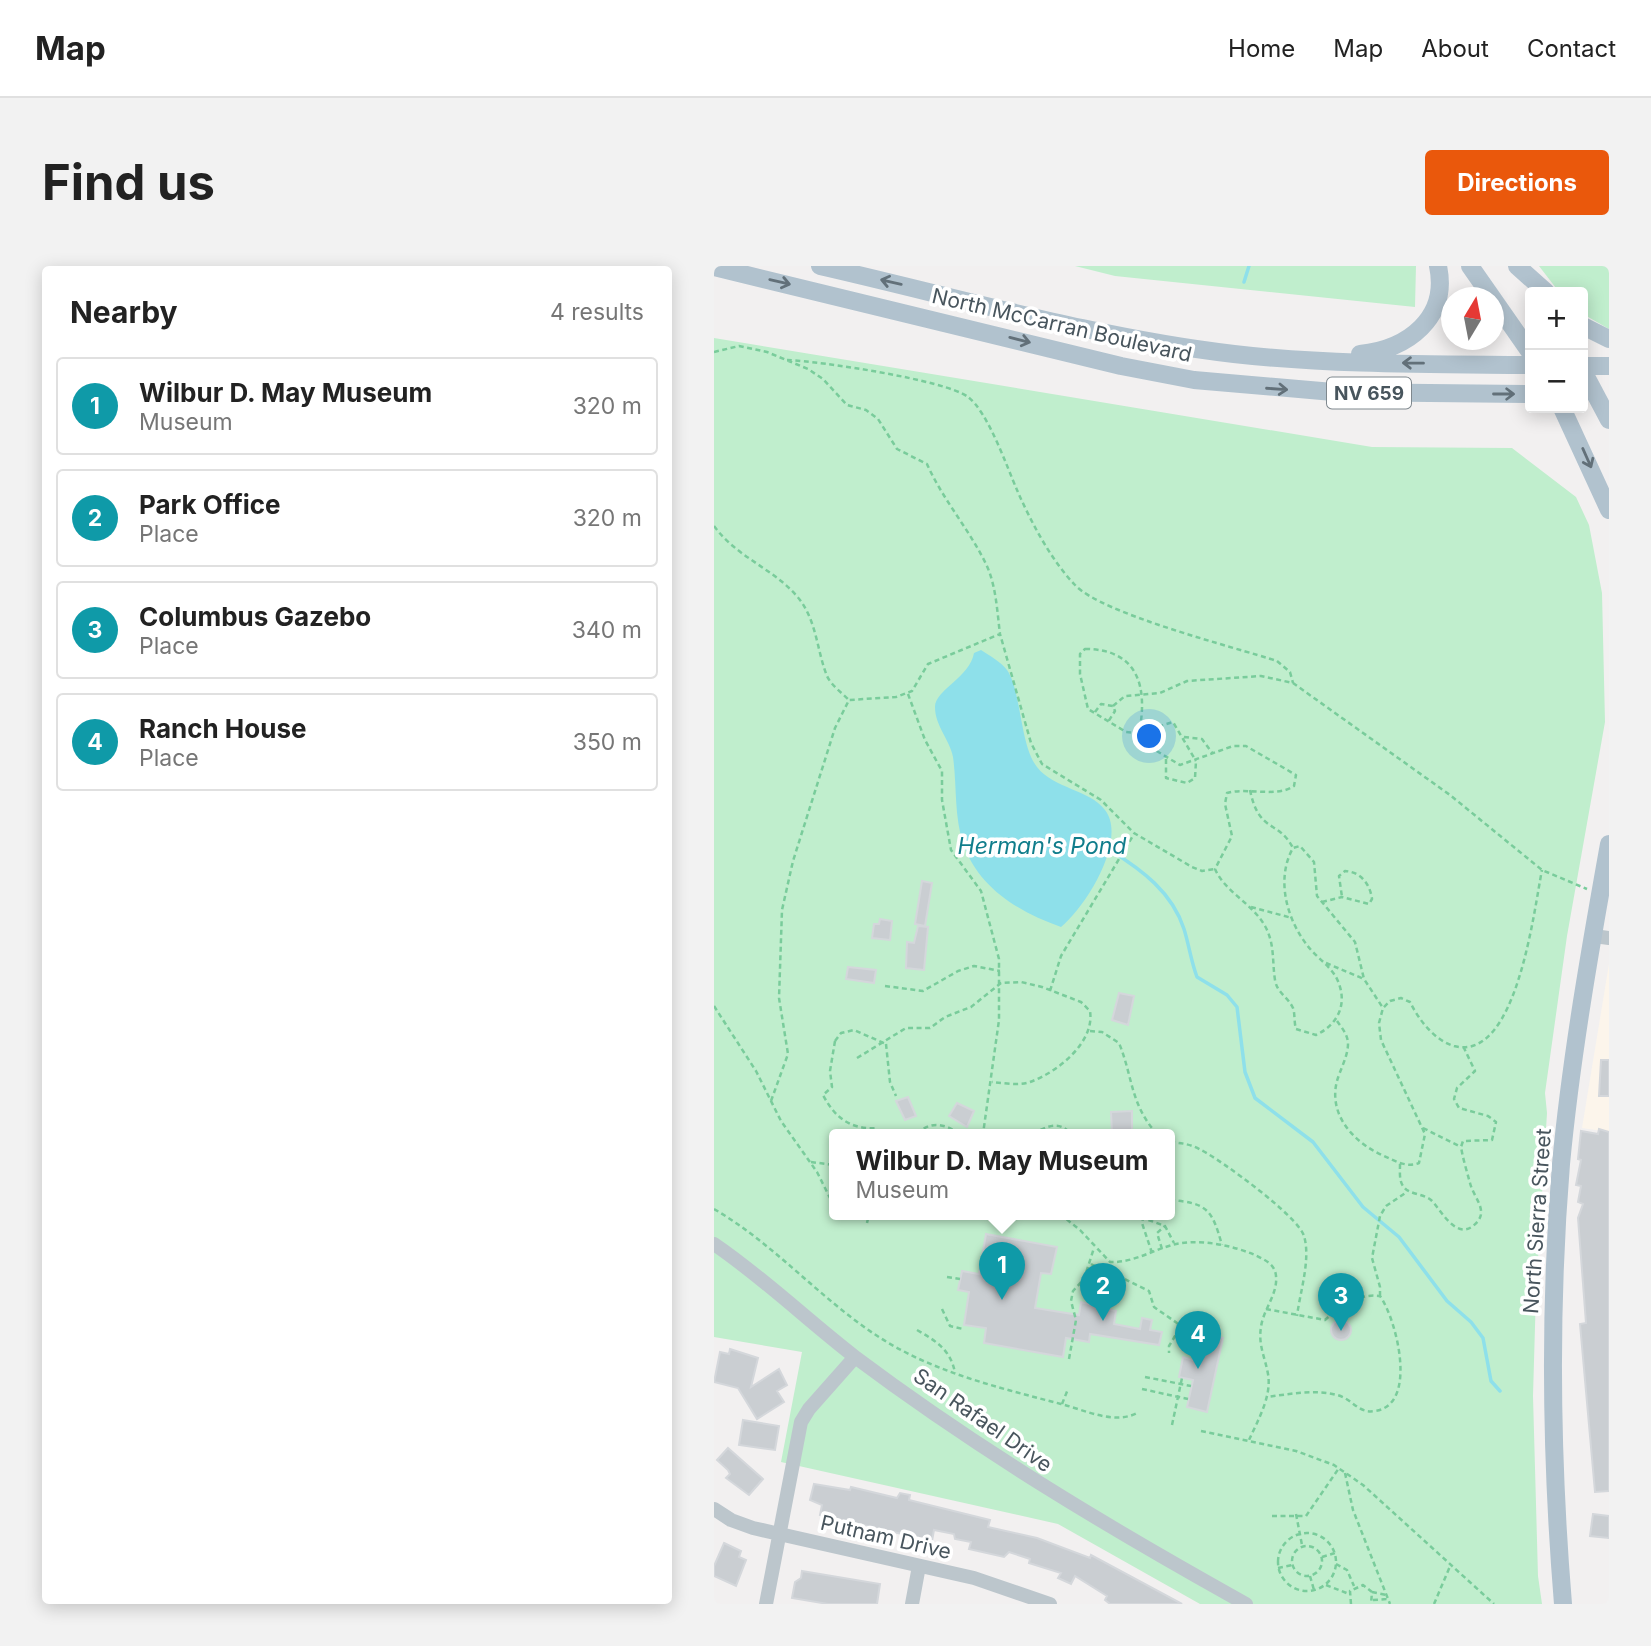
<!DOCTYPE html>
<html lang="en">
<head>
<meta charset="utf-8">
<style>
  body { margin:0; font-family:Inter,sans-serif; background:#f2f2f2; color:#222 }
  .controls { position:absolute; right:21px; top:21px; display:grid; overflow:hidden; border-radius:7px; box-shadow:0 4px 18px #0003 }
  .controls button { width:63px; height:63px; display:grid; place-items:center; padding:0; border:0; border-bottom:2px solid #e0e0e0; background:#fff; color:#222; font:35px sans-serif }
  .compass { position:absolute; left:727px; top:21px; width:63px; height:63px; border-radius:50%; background:#fff; box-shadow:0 4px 18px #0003; rotate:10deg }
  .you { position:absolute; left:436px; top:471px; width:24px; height:24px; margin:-18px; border:5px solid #fff; border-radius:50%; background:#1a73e8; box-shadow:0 0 0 10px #1a73e833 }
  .badge { display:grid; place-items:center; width:46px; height:46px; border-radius:50%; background:#ea580c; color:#fff; font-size:23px; font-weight:700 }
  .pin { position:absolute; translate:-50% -58px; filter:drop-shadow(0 2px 4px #0008) }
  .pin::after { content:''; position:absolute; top:37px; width:24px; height:21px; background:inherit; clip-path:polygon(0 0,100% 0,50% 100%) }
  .popup { position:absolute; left:115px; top:863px; width:346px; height:91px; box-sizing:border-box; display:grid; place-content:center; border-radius:7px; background:#fff; filter:drop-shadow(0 2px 5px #0005); font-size:23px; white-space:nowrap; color:#767676 }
  .popup b { font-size:26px; color:#222 }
  .popup::after { content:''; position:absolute; left:50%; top:100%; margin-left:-14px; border:14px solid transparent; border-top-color:#fff }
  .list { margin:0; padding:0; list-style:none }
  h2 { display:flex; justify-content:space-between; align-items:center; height:91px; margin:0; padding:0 28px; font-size:30px }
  h2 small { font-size:23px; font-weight:400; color:#767676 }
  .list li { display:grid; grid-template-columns:46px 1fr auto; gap:21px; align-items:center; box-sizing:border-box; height:98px; margin:0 14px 14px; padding:0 14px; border:2px solid #e0e0e0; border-radius:7px }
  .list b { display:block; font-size:26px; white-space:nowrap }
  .list p { margin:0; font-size:23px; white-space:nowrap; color:#767676 }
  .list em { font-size:23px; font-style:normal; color:#767676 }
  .map { position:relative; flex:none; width:895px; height:1338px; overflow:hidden; border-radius:7px }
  header { display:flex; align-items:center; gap:42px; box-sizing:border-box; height:98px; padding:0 35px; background:#fff; border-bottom:2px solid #e0e0e0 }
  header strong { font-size:33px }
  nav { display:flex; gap:38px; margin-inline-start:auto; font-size:24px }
  .intro { display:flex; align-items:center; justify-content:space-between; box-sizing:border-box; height:168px; padding:0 42px }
  h1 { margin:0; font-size:49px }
  .button { padding:18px 32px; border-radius:7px; background:#ea580c; color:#fff; font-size:24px; font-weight:700 }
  main { display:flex; gap:42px; padding:0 42px }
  aside { flex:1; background:#fff; border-radius:7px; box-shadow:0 4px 18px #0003 }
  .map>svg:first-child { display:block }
  .commercial { fill:#fcf5eb }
  .green { fill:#c0eecd; fill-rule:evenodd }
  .water { fill:#8ee0ea }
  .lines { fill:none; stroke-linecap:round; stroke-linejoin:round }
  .stream { stroke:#8ee0ea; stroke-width:3.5 }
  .building { fill:#caced2; stroke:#d4d7db; stroke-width:2 }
  .path { stroke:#79cc9b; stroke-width:2.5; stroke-dasharray:5 3.5; stroke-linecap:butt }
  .minor { stroke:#bcc6cc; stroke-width:14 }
  .major { stroke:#b1c2ce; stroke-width:18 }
  .path-bridge { stroke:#79cc9b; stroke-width:2.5; stroke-dasharray:5 3.5; stroke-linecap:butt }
  .oneway { stroke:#627079 }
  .labels { text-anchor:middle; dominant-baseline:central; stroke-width:7; stroke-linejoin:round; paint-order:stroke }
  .shield { fill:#fff; stroke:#7f888e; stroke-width:2 }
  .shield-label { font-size:19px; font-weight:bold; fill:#48555d }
  .street-label { font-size:21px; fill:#48555d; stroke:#fff }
  .water-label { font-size:23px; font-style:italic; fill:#107d8b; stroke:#fff }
</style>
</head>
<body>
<header>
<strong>Map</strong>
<nav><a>Home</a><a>Map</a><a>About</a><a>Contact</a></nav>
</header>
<div class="intro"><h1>Find us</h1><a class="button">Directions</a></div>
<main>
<aside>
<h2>Nearby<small>4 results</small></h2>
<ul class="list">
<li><span class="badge" style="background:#0f9aa8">1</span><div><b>Wilbur D. May Museum</b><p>Museum</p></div><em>320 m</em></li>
<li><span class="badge" style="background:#0f9aa8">2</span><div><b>Park Office</b><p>Place</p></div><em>320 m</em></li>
<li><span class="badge" style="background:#0f9aa8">3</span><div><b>Columbus Gazebo</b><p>Place</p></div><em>340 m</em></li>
<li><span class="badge" style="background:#0f9aa8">4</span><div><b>Ranch House</b><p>Place</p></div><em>350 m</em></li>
</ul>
</aside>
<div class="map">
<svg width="895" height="1338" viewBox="0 0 895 1338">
  <rect width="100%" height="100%" fill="#f2f0f0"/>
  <path class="commercial" d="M895 698V866L868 862Z"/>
  <path class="green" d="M361 0H702L701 41 401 10Z
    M825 0H895V63L869 48V26H845Z
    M0 72 658 181 798 182 862 231 875 259 888 327 891 456 853 670 831 827 833 847 822 1026 819 1130 824 1310 828 1338H486L344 1258 67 1196 88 1086 0 1071ZM120 868H456V948H120Z"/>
  <path class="water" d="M267 384C276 390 287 396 293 404 307 423 306 480 323 501 340 523 375 523 391 544 414 574 371 642 347 661 305 646 264 622 249 577 240 550 243 519 239 491 236 474 221 460 221 441 221 424 256 411 260 387Z"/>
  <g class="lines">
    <path class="stream" d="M530 16 535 0
      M396 584C428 604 458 626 470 663 475 679 477 695 483 711L513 729 523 741 531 806 541 832 599 876 649 941 685 971 733 1035 757 1056 769 1072 777 1115 786 1125"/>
  </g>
  <path class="building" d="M208 615 218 617 211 660 201 658Z
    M166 653 178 655 176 674 158 672 160 658H165Z
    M204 660 214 661 210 704 192 702 193 676 200 677Z
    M134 701 162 704 160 717 132 713Z
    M405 727 420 730 414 759 398 754Z
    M887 794H895V830H885Z
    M194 831 202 850 191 854 182 835Z
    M243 837 260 845 253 861 235 850Z
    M418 845V868H398L397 846Z
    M885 863 895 866V1225L881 1226 866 1058 872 1057 864 952 869 938 864 936 867 920 862 919 867 894 864 893 867 865 884 868Z
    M272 968 343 981 337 1008 327 1007 321 1042 365 1049 367 1036 402 1045 400 1058 426 1063 428 1052 438 1054 436 1064 448 1066 445 1079 376 1068 375 1076 352 1072 349 1091 270 1077 272 1062 250 1059 255 1026 244 1024 248 1005 265 1008Z
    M617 1064a10 10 0 1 1 20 0a10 10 0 1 1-20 0Z
    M489 1067 509 1072 493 1146 473 1141 479 1114 465 1111 469 1091 483 1095Z
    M16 1083 44 1092 37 1121 65 1103 73 1119 63 1125 70 1136 43 1153 24 1122 0 1116 6 1086 15 1088Z
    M29 1154 65 1160 61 1184 25 1179Z
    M14 1182 49 1213 35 1229 12 1212 16 1208 14 1204 3 1194Z
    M100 1218 136 1224 137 1221 183 1232 186 1227 196 1229 195 1234 276 1254 274 1261 323 1272 376 1292 377 1289 468 1338H396L391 1334 393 1330 361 1310 357 1318 344 1312 347 1307 315 1297 316 1293 295 1286 290 1291 255 1283 257 1276 241 1273 240 1268 220 1264 218 1275 106 1249 108 1239 96 1234Z
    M879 1248 895 1250V1272L876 1270Z
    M10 1277 27 1285 25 1291 32 1294 22 1320 0 1310V1300Z
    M88 1305 166 1318 163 1338H114L78 1332 81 1316 87 1312Z"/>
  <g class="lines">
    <path class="path" d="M0 86 25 80 53 86 94 103 109 113 133 139 152 144 164 153 183 183 213 198C229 234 255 263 272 298 282 319 283 344 286 368
      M73 94C105 95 232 114 254 131 274 146 293 201 303 224 317 256 337 294 361 319 388 348 520 381 563 395L576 406 579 417
      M0 260C24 293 62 303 86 334 103 357 103 385 113 410 117 419 128 427 135 434
      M371 383C425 383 434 422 425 467L412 466 374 443 366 408V388Z
      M194 428 211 474 228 505V534L237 584 267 625 285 693V754L269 868
      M399 440 411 430 446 427 473 415 547 410 579 417 736 529 828 604 873 623
      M381 446 387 438 399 440 401 445 394 456
      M428 457 443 461 459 456 482 495
      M425 467 436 481 466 499 519 480H532L582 509 580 520C563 532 533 521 513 527L511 538 518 570 501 603C511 626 538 637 551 660 561 678 558 695 561 714 563 727 574 731 579 742 581 747 580 757 582 763L602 769C625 758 635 736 622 711 615 699 601 690 593 679 572 652 562 612 579 582L586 580 600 596 603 630 641 676 650 713 669 742
      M470 471 488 473 499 488
      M452 493V512L473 517 481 512 482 495
      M536 524C545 568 564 553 579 582
      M608 636 628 631 655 638 658 633C656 618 647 606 631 605L625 610 628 631
      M537 641 578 652
      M612 697 650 713
      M171 720 209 725 244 705 260 700 286 705
      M336 725 347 690 420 568
      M0 740 42 805 67 855 103 906 116 932
      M623 755C628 762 634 769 634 778 634 790 626 804 623 815 614 849 640 877 670 890 681 895 693 902 705 897L711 868 667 774 665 757 669 742 676 735 687 732 696 736C705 754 720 774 740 780 803 797 820 643 828 604
      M376 765 388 766 405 777C419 811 416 838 443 868
      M121 775 116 805 118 821 109 829C121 852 137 864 163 862
      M172 778 176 816 182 830
      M143 792 192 762H216L231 751 257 741 287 717 307 716 328 721 367 736 376 745C381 776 344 806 316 816 304 820 290 817 278 816
      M57 835 74 788 65 732 68 644 79 595 121 462 135 434 182 431 198 425 214 398 286 368 317 477 328 498 387 534 420 567 478 601 488 605 501 603
      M709 862 747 881
      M203 868C217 854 231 858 246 868
      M319 868C333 860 345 854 357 868
      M456 876C467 877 477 878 487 884 507 894 584 950 590 970 597 993 586 1026 583 1050
      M97 896 120 899
      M686 898C686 906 685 914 689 920 695 929 708 927 717 934 726 942 741 974 759 960 777 946 760 933 756 917 753 906 749 893 747 881L749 875 778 874 782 856 774 850 745 842 740 833 743 822 761 805 750 782
      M456 934C494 937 498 944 508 979
      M0 943C69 983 121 1051 191 1086 239 1111 294 1124 347 1138 371 1144 400 1159 423 1147
      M346 948 366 964 396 996C418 997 437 985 458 979 484 972 517 979 541 989 551 994 561 998 562 1010 564 1028 549 1044 547 1061 544 1079 551 1091 554 1108 558 1130 544 1154 535 1174
      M153 957 155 948
      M448 983 443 967 451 960
      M438 987 428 957 429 952 451 960 460 977
      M377 998 388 1004
      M233 1011 246 1013
      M370 1013 394 1025 398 1007 435 1025 440 1041 463 1057 464 1065 455 1080V1087
      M382 1017 388 1004 398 1007
      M666 1030V1021L658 992 666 950 672 940 693 926
      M228 1043 236 1060 249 1063
      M552 1043 611 1054C626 1040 645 1027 666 1030 682 1052 705 1139 661 1145 644 1148 639 1133 623 1129 601 1123 576 1128 553 1131
      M464 1061 481 1058 483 1049
      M203 1064C222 1075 237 1084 241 1107
      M355 1093 362 1054 357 1035 359 1025 370 1013 380 982
      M431 1111 477 1120
      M428 1123 474 1133
      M348 1138 354 1123
      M458 1159 468 1112
      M487 1165 582 1185 620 1199 649 1219 780 1338
      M631 1207 639 1244 676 1338
      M582 1248 588 1279
      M558 1250H592L625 1202
      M564 1296a29 29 0 1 1 58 0a29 29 0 1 1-58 0Z
      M578 1295a15 15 0 1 1 30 0a15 15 0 1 1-30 0Z
      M608 1291 621 1287
      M622 1298 633 1304 640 1320
      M564 1302 578 1299
      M596 1310 600 1324
      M612 1319 635 1328
      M658 1326 672 1329
      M659 1334 673 1333
      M637 1338 636 1325 649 1319 658 1326 657 1338
      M720 1338 737 1298"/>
    <path class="minor" d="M880 670 895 672
      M0 978C50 1012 93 1054 141 1091 265 1184 397 1263 532 1338
      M0 1243 17 1254 39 1262 260 1312 336 1338
      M52 1338 87 1156 95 1143 141 1091
      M198 1338 205 1300"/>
    <path class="major" d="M106 0C242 31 382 72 520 88 618 99 718 98 816 99
      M756 0 816 86
      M803 0 832 26
      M0 1 407 100 480 114 619 126 816 128
      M869 60 895 73
      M646 88C694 83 735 52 724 0
      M869 100H895
      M869 105 895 154
      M848 142 895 244
      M849 1338C837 1192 835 1045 847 898 857 792 876 684 895 578"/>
    <path class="path-bridge" d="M121 775 127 767 140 764 172 778"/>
  </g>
  <defs><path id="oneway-shaft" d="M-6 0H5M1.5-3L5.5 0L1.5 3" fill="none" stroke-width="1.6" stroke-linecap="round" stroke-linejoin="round" transform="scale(1.75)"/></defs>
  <g class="oneway">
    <use href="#oneway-shaft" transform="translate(66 16) rotate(13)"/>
    <use href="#oneway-shaft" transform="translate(177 16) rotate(-167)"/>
    <use href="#oneway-shaft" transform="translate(306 74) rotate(14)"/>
    <use href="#oneway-shaft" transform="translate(699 97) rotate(-179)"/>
    <use href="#oneway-shaft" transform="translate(563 123) rotate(4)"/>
    <use href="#oneway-shaft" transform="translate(790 128)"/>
    <use href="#oneway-shaft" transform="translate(873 192) rotate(66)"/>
  </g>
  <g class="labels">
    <rect class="shield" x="613" y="111.5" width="84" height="31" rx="5"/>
    <g class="shield-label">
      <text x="655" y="127">NV 659</text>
    </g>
    <g class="street-label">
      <text transform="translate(348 59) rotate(13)">North McCarran Boulevard</text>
      <text transform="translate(823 955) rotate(-86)">North Sierra Street</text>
      <text transform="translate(269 1154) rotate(35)">San Rafael Drive</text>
      <text transform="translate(172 1271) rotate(13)">Putnam Drive</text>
    </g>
    <g class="water-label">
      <text x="328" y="580">Herman's Pond</text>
    </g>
  </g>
</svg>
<div class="controls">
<button>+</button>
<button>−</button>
</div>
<svg class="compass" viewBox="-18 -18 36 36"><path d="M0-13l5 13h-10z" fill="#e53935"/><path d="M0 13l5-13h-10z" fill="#767676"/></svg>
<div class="you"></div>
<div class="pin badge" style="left:288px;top:1034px;background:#0f9aa8">1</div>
<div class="popup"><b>Wilbur D. May Museum</b>Museum</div>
<div class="pin badge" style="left:389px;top:1055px;background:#0f9aa8">2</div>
<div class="pin badge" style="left:627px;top:1065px;background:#0f9aa8">3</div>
<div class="pin badge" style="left:484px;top:1103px;background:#0f9aa8">4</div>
</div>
</main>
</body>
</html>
